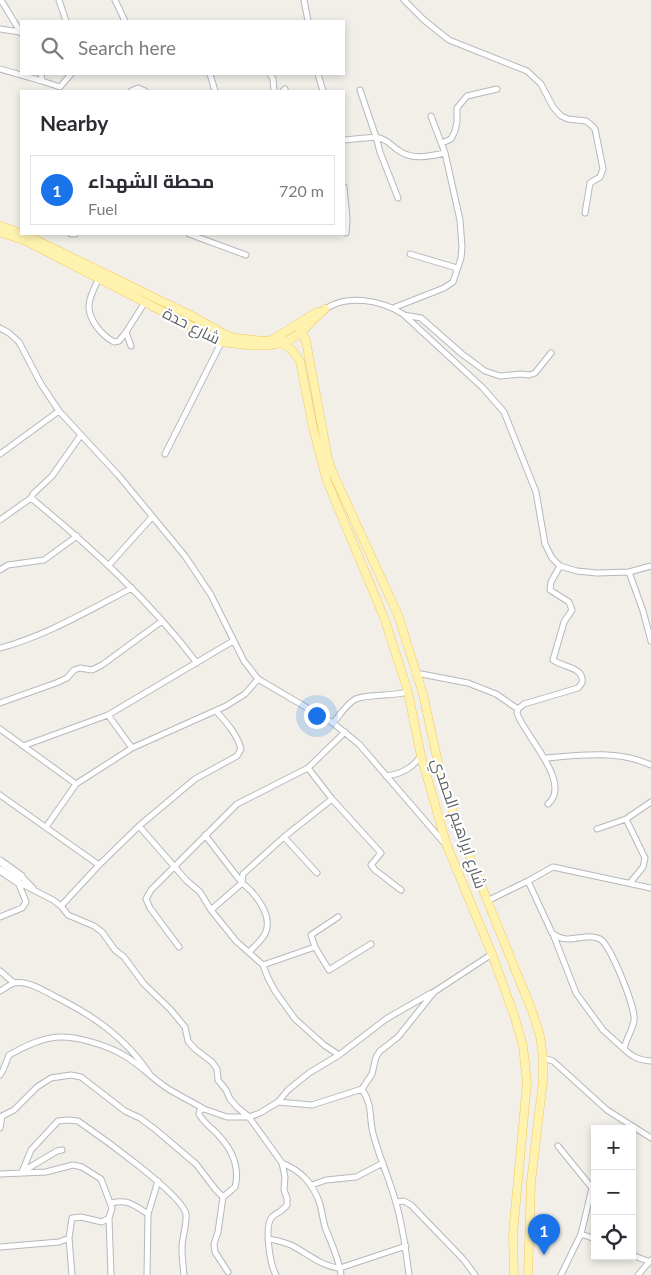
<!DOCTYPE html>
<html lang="en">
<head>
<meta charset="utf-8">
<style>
  body { margin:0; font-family:Lato,Cairo,sans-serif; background:#f2f2f3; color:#2b2b33 }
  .controls { position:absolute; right:15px; bottom:15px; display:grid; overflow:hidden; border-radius:0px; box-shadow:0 2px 8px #0003 }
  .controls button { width:45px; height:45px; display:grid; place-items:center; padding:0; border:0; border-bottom:1px solid #e1e1e2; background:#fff; color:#2b2b33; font:25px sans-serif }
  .you { position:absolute; left:316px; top:715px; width:18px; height:18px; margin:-12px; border:4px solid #fff; border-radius:50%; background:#1a73e8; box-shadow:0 0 0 8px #1a73e833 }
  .badge { display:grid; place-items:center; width:32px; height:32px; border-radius:50%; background:#1a73e8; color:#fff; font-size:16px; font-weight:700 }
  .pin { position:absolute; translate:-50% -41px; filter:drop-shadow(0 1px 2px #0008) }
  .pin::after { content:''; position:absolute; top:26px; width:18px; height:15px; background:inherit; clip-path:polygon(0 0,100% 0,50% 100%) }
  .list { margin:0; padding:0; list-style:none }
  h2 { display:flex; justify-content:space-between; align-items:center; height:65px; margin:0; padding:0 20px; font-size:21px }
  h2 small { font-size:16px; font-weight:400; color:#7c7c81 }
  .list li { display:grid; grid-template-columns:32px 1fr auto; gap:15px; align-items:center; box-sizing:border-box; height:70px; margin:0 10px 10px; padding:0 10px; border:1px solid #e1e1e2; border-radius:0px }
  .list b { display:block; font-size:19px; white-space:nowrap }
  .list p { margin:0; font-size:16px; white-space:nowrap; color:#7c7c81 }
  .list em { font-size:16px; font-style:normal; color:#7c7c81 }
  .icon { flex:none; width:28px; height:28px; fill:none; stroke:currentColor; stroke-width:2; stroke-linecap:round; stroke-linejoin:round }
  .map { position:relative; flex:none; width:651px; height:1275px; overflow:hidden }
  .search { position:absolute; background:#fff; box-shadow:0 2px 8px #0003; left:20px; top:20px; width:325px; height:55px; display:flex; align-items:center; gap:12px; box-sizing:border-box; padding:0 18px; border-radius:0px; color:#7c7c81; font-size:19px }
  .panel { position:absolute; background:#fff; box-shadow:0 2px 8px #0003; left:20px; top:90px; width:325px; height:145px; border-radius:0px }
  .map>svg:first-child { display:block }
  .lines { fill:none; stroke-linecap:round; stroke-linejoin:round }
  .street-casing { stroke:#b5b8bc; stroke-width:7 }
  .secondary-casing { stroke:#b6babf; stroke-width:9 }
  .primary-casing { stroke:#f2c960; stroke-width:9 }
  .street { stroke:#fff; stroke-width:5 }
  .secondary { stroke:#fff; stroke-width:7 }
  .primary { stroke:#fff2af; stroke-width:8 }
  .labels { text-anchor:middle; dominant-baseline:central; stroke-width:4.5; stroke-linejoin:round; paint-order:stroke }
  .street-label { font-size:16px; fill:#5f6368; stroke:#fff }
</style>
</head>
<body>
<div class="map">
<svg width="651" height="1275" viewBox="0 0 651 1275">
  <rect width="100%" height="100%" fill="#f1efe8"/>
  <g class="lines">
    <g class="street-casing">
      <path id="street" d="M1 0 21 33
        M59 0 66 21
        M115 0 125 21
        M304 0 308 21
        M404 0 424 20 449 40 527 71 541 84 553 107 561 116 568 119 586 121 590 124 595 129 603 169 600 177 590 183 585 213
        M0 29 20 32
        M0 69 42 81
        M41 74 42 81 60 87 71 74
        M210 74 215 91
        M270 74 273 79 274 91
        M318 74 323 91
        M360 90 376 137C391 141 389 145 401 152 414 160 431 156 445 153L460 220 462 247 461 258 453 282 444 288 393 308
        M131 91 138 88 145 91
        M283 91 285 89
        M431 116 445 153
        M344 140 376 137 380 152 398 198
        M442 143 451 139 455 131 457 122V108L467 96 497 89
        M344 187 347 219 346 233
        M71 234H75
        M189 234 246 255
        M410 254 457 268
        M99 278C95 286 88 299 89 308 90 322 103 336 114 342L119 341 126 332
        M325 309C348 294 381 300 403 314L483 388 504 412 536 492 545 544 552 558 560 566 577 571 597 573 629 572 651 566
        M404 315 421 318 462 354 485 371 500 376 521 374 529 375 535 373 551 353
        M0 328 9 333 19 342 41 384 59 411 119 476 185 556 211 595 244 661 258 679 333 723 359 744 445 844
        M131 346 126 332 145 302
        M0 454 59 411
        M165 454 223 339
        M31 498C92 548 149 600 197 663
        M0 520 31 498 33 494 52 476 81 435
        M109 565 152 517
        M0 570 8 565 44 560 77 536
        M629 572 643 611 651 641
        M0 648C46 636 89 610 132 588
        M416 673 468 683 496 694 518 709
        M0 703 56 683 67 678 74 670 80 668 92 670 102 665 162 621
        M108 715 132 748
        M333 723C339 716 346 705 354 700 362 694 395 696 408 692
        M0 729 76 784
        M23 746 108 715 233 641
        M546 758C581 755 618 750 651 765
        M308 768 332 799 381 853 371 865 375 870 401 890
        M386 776C402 774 412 768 421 756
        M0 795 99 865
        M548 804C573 783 524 735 517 713L518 709 524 704 578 688 582 683C585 667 562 667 553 660L564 622 572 610 569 602 550 590 551 582 560 566
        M139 826 186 880 200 892 211 910 236 941 263 965 268 978 275 991 295 1019 324 1045 339 1055
        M46 827 76 784 132 748 226 706 245 694 258 679
        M597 829 626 819
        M205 835 242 883C255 893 274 916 265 934 261 941 254 947 249 952
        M284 837 317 873
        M21 876 33 888
        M528 881 552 933C569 947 584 931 600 939 610 944 636 1008 634 1020 633 1030 626 1038 624 1049 632 1057 639 1060 651 1061
        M18 882 53 900 61 906 68 915 94 926 102 932 115 950 124 957 144 984 170 1009 185 1027 188 1041 195 1049 212 1062 217 1069 218 1080 226 1090 230 1099 237 1107 249 1117 282 1163 285 1177 284 1190 287 1198V1205C283 1211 276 1213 272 1217 264 1226 270 1265 276 1275
        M630 883 643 867 645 858 626 819 651 802
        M487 901 528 881 553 867 651 888
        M61 906 99 865 139 826 195 779 237 756 241 749C237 734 227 723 216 711
        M211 910 242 883 243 874 284 837 332 799
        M0 917 22 908 26 902 18 882
        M338 917 311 935 315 947 329 970 371 944
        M553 934 576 993 603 1030 624 1049
        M179 947 150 908 146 899 151 890 237 804 308 768 345 732
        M263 965 315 947
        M0 971 14 983
        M0 991C4 989 9 985 14 983 26 980 43 990 54 996 92 1015 124 1036 149 1073
        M543 1058 553 1061 607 1110 651 1138
        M0 1075 3 1070 9 1055C22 1048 37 1040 51 1038 72 1034 107 1045 125 1056 139 1064 151 1077 164 1086 177 1095 191 1101 204 1109L200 1110 199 1114C204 1124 213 1128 220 1137 233 1151 240 1169 235 1187L223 1197 218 1232 214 1244 215 1252 228 1272
        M362 1089C374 1107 368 1118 374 1137 380 1159 390 1180 396 1203 403 1226 406 1251 409 1275
        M278 1102 288 1090 309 1073 339 1055 386 1019 431 993
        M204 1109 227 1117H249L260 1113 278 1102 312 1105 362 1089 372 1074 376 1057 380 1051 398 1037 434 992 492 954
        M0 1128 2 1116 14 1110 37 1087 51 1078 71 1075 81 1077 125 1111 140 1118 156 1130 196 1164 216 1190 223 1197
        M558 1146 592 1188 581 1234 561 1275
        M282 1163C302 1171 313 1184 320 1204 322 1212 323 1220 325 1227 331 1243 339 1258 341 1275
        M22 1172 31 1150 58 1121 68 1120 78 1121C97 1134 183 1195 186 1214 187 1225 182 1237 182 1248 182 1257 183 1266 184 1275
        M22 1172 57 1151 62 1150
        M0 1174 46 1172 73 1165 82 1167 101 1179 112 1208 109 1218 111 1275
        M312 1185 326 1180 356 1177 383 1163
        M396 1202 404 1201 411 1205 464 1260 475 1275
        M111 1203C128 1199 134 1205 148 1214
        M581 1234 595 1239
        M268 1239C276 1240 283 1242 291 1245 307 1253 322 1267 340 1268L406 1246
        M0 1247 59 1242 69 1238
        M632 1255 650 1262
        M72 1275 69 1238 72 1218 81 1217 102 1222 109 1218
        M147 1275 148 1214 158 1181
        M638 1275 651 1260"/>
    </g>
    <g class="secondary-casing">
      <path id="secondary" d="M0 861 21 876
        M0 870 18 882"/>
    </g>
    <g class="primary-casing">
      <path id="primary" d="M0 226 21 233
        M0 232 26 241 222 342C247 345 277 351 299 334 308 326 315 317 325 309
        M24 234 190 315 226 335 235 338 265 341 272 340 317 312
        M298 324 306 341 328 459 332 471 398 615 423 694 441 776 462 838 532 1011 540 1036 543 1058V1080L531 1182 528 1275
        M281 343 291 349 300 361 313 428 327 481 385 620 408 692 421 756 447 846 492 954 515 1018 523 1046 527 1082 513 1234 514 1275"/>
    </g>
    <use href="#street" class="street"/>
    <use href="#secondary" class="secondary"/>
    <use href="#primary" class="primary"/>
  </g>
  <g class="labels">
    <g class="street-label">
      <text transform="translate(192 325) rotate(27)">شارع حدة</text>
      <text transform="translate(460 823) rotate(71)">شارع ابراهيم الحمدي</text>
    </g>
  </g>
</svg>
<div class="controls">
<button>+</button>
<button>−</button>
<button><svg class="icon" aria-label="locate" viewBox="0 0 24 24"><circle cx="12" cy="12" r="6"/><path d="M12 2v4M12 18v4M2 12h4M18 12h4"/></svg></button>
</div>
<div class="you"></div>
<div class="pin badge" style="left:544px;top:1255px">1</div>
<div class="search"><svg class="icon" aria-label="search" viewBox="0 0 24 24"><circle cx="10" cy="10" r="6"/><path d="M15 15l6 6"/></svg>Search here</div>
<section class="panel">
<h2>Nearby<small></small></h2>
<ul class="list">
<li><span class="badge">1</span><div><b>محطة الشهداء</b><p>Fuel</p></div><em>720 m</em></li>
</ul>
</section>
</div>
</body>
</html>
